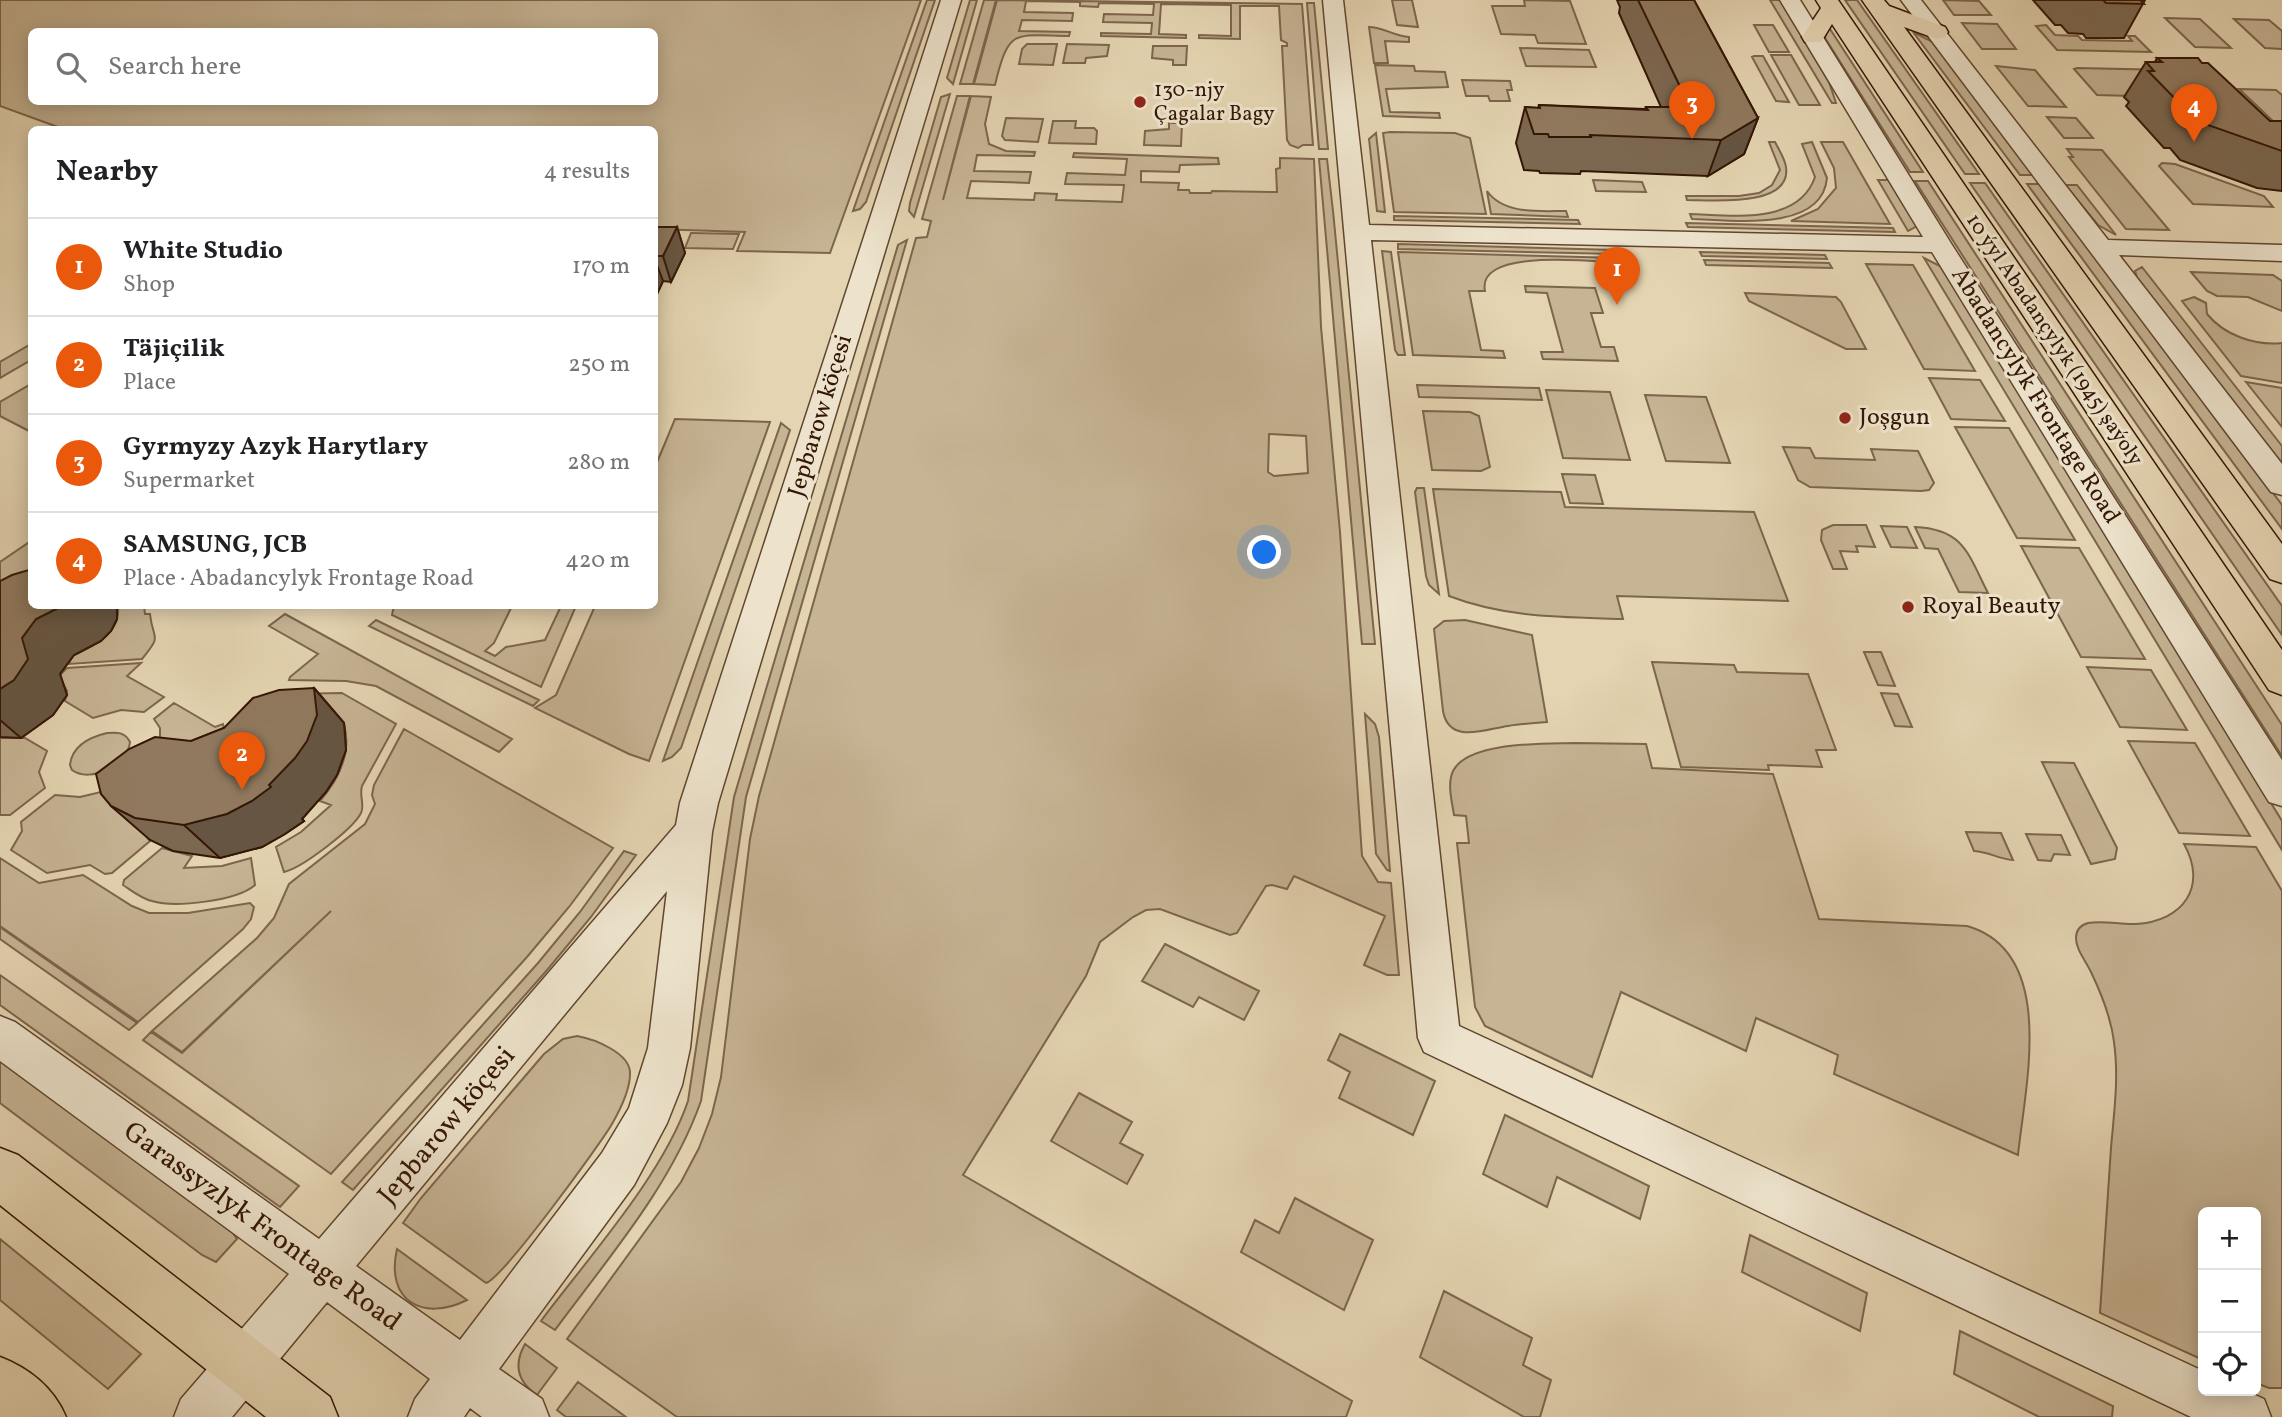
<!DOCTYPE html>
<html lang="en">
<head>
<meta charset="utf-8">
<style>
  body { margin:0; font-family:Vollkorn,serif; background:#f6f6f6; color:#202124 }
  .controls { position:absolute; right:21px; bottom:21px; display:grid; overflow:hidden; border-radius:10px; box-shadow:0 4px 18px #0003 }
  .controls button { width:63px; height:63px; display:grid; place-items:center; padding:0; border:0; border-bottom:2px solid #e0e0e0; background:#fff; color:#202124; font:35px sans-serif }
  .you { position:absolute; left:1265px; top:553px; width:24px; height:24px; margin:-18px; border:5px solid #fff; border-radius:50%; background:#1a73e8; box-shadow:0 0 0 10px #1a73e833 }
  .badge { display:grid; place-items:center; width:46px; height:46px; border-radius:50%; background:#ea580c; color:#fff; font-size:23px; font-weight:700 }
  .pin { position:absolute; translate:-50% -58px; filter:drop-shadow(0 2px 4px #0008) }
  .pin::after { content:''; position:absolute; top:37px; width:24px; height:21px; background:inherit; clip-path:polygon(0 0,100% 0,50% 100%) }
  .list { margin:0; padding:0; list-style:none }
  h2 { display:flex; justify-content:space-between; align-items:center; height:91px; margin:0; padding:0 28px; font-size:30px }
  h2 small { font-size:23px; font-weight:400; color:#757577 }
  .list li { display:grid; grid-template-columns:46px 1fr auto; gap:21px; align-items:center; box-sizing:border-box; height:98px; padding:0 28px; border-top:2px solid #e0e0e0 }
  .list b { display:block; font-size:26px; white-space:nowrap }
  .list p { margin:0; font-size:23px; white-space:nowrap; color:#757577 }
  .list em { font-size:23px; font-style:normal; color:#757577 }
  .icon { flex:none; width:38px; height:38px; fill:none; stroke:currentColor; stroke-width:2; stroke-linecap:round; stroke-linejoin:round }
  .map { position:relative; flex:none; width:2282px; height:1417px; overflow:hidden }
  .search { position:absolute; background:#fff; box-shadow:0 4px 18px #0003; left:28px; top:28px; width:630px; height:77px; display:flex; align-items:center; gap:18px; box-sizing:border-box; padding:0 24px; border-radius:10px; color:#757577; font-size:26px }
  .panel { position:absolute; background:#fff; box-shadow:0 4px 18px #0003; left:28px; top:126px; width:630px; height:483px; border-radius:10px }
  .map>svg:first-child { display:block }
  .green { fill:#c6b494; stroke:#7d654c; stroke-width:2; fill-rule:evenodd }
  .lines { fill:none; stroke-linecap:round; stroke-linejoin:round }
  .minor-casing { stroke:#604630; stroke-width:3 }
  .major-casing { stroke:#341605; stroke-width:3 }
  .minor { fill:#ede3cc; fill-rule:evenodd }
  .major { fill:#e4d4b1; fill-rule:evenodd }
  .wall { fill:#7c6851; stroke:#341605; stroke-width:2 }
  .shaded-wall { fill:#655542; stroke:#341605; stroke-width:2 }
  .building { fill:#90795e; stroke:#341605; stroke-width:2 }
  .poi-dot { fill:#8f2418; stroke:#ede3cc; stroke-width:2.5 }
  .labels { text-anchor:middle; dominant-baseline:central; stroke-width:6; stroke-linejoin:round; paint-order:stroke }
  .far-poi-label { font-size:21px; fill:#341605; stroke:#ede3cc; text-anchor:start }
  .far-street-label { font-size:21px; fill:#341605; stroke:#ede3cc }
  .street-label { font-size:24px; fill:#341605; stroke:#ede3cc }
  .poi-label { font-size:24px; fill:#341605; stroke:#ede3cc; text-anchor:start }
  .near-street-label { font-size:28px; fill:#341605; stroke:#ede3cc }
</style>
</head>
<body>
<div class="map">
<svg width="2282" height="1417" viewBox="0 0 2282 1417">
  <rect width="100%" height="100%" fill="#e4d4b1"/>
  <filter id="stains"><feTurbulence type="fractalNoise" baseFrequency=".00286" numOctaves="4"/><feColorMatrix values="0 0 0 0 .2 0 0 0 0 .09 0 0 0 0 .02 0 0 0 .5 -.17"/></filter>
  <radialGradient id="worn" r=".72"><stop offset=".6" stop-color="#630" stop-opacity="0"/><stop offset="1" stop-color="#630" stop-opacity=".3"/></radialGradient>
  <path class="green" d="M0 0H921L830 253 737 251 745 232 655 229 654 130H66L0 106ZM32 32H654V102H32Z
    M927 0H935L866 202 860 209 853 211Z
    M970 0H977L953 84 947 78Z
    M984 0H996L973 84H960Z
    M997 0 1302 4 1313 145H1303L1298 148 1290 145 1287 140 1282 46H1287V43L1281 40 1279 6H1240V39L1199 38V35L1231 36V5L1161 4 1159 34 1186 35V38L1101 36V33L1151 34 1152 23 1103 22 1104 14 1153 15 1154 4 1099 3 1098 7 1080 6V2L1026 1 1024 12 1073 13 1072 21 1022 20 1019 31 1070 32 1069 36C1014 35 1009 27 995 85L974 84Z
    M1392 0H1412L1418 27 1397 25Z
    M1524 0 1570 1 1586 44 1538 43 1535 35 1501 34 1492 6H1525Z
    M1770 0H1780L1829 82 1836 103H1832Z
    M1845 0H1857L1979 174H1965Z
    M1943 0 1979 1 1991 15H1954Z
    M1307 3H1314L1328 149H1319Z
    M2165 18 2200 19 2231 48 2195 47Z
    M2234 19 2269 20 2282 31V49L2265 48Z
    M1962 23 1997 24 2016 49H1982Z
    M1754 25H1773L1789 52H1769Z
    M2046 25 2055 35 2078 36 2082 40 2132 41 2128 36H2135L2151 52 2057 50 2036 26Z
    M1369 27C1383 27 1394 36 1409 37V42L1385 41 1388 63H1374Z
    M1827 29H1830L1923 172H1910L1825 38Z
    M1913 32 1933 42 2034 175H2020Z
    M1027 44H1057L1053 65 1019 64 1022 49Z
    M1067 44 1109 45 1107 56 1086 58 1085 63H1063Z
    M1153 46H1187L1186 65H1173V60L1152 58Z
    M1520 48 1589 50 1596 67 1526 66Z
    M1771 55H1791L1820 105H1799Z
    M1754 56H1763L1789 102 1776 101 1752 57Z
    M1375 65 1414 66 1415 71 1445 72 1448 87 1386 89 1390 112 1439 113 1440 118 1383 116Z
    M1996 66 2035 70 2066 107 2028 106Z
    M2077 68 2169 70 2132 96 2097 95 2074 69Z
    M1462 80 1510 81 1512 90H1507L1510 101H1490L1488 96H1466Z
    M2239 89 2276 90 2282 95V123L2274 122Z
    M950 94 914 217 909 211 910 203 941 97Z
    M957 96H970L943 200 971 96 991 97 985 124 989 144 1006 151 1035 152 1034 156 977 155 974 171 1031 172 1029 183 971 181 967 198 1034 200 1035 193 1057 194 1056 200 1122 202 1124 185 1065 184 1067 173 1125 175 1127 159 1073 157 1074 153 1218 158 1219 164 1180 165 1179 172 1141 171V182L1179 183 1178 190H1189L1190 193H1211L1212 191 1277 192 1276 169 1280 168V158L1314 159 1321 327 1340 532 1362 856 1378 882 1391 883 1399 975H1387L1364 965 1385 916 1294 876 1287 889 1272 885 1266 886 1237 933 1230 935 1160 909 1146 910 1133 917 1100 942 1086 976 963 1175 1352 1401 1346 1417H677L567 1339 681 1182 699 1148 712 1114 721 1077 750 839 759 796 916 238 927 237 931 221 922 219ZM1269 434 1306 436 1308 473 1274 476 1268 472Z
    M2047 117 2076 118 2093 138H2064Z
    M1006 118 1043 119 1038 142 1005 140 1002 136Z
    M1053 121H1076L1075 128H1094L1097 131 1096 144 1049 143Z
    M1169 123H1182L1181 146 1144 145 1145 131 1169 129Z
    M1390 132 1455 133 1470 138 1486 214 1394 212 1383 133Z
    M1376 133 1385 212 1377 211 1369 139Z
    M1769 142H1775C1779 150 1785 159 1786 167 1792 208 1711 200 1687 200L1686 196H1739L1759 193 1772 185 1780 170Z
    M1812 142 1827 178C1822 233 1730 220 1692 219L1690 214C1730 215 1798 226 1815 177L1802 144Z
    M1821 142H1843L1890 224 1791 221 1818 209 1836 188 1834 168Z
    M2067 149 2102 150 2169 230 2126 229 2069 157H2073Z
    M1319 159H1327L1333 211 1375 644H1362Z
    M2162 163 2175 164 2264 196 2273 207 2193 204 2159 166Z
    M1593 180 1642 182 1646 192 1596 191Z
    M1878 180H1890L1917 226 1908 231Z
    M1915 181H1928L2282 725V756Z
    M1970 183H1985L2282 606V635Z
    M2027 184H2040L2282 505V529Z
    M2065 185H2077L2116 235 2098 225Z
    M1487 191C1504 215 1540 211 1566 211L1568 217 1491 214Z
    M1394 216 1578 220 1580 224 1394 220Z
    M1686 223 1893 228 1895 232 1688 227Z
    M691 233H692L739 234 733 249 685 248Z
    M907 240 746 797 701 1101C671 1186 608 1258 555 1330L541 1321C588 1258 663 1175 688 1101L734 797 898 245Z
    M1398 244 1616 250 1617 254 1398 249Z
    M1382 251 1391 252 1405 355H1398L1395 350Z
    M1398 252 1619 258 1620 263C1596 262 1476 247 1485 291H1469L1481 350 1503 351 1505 358 1413 355Z
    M1700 252 1825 255 1827 259 1702 256Z
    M1924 258 1942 267 2282 821V850Z
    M1704 260 1829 263 1832 268 1706 265Z
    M1866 264 1913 265 1975 371 1924 369Z
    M2142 267 2282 446V464L2137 278 2135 271Z
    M2191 272 2273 275 2282 281V311L2248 297 2217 296 2207 291Z
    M1525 286 1595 288 1603 313H1591L1601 347H1614L1618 361 1543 359 1541 352H1563L1547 293 1526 292Z
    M1745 293 1836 297 1841 302 1866 349H1846L1749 301Z
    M2194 297 2206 303 2207 314C2224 335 2255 346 2282 343V383L2241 376 2182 301Z
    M31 344V360L0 378V362Z
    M1929 378 1980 380 2005 421 1951 419Z
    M2246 382 2282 388V427Z
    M31 384V432L0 416V402Z
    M1417 385 1539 388 1542 400 1419 397Z
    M1546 390 1610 392 1630 460 1563 458Z
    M1645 395 1706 397 1730 463 1666 461Z
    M1423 411 1470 412 1479 416 1490 467 1481 471 1432 470Z
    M675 419 770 422 649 761 629 754 535 708 556 695 595 606H654L655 467Z
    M781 423 790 430 681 748 672 757 663 761Z
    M1955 427 2009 428 2075 540 2017 538Z
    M1783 447 1810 448 1815 458 1875 460 1871 449 1918 451 1934 483 1929 490 1921 491 1810 487 1798 480Z
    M1562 474 1595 475 1603 504 1570 503Z
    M1417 488H1424L1439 594 1429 585 1426 576 1415 492Z
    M1433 489 1561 492 1565 507 1754 512 1788 601 1617 596 1623 619C1563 617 1506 618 1449 596Z
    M1833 525H1866L1875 547 1856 546 1858 552 1840 551 1847 569H1833L1821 540 1822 530Z
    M1881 526 1907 527 1917 548 1891 547Z
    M1915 527C1964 529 1968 554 1988 593L1959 592 1938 549 1925 548Z
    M31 541V583L0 596V562Z
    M2021 546 2079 548 2145 659 2081 657Z
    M118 606H144L145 614H150C153 642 163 633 142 659L69 664 72 656C94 646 121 634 118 606Z
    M394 606H512L494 643 485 651 495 656 506 647 545 640 561 606H576L541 687 392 615Z
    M285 614 512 739 499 752 376 686 346 681 289 680 290 677 318 654 269 626Z
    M376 620 539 700 533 706 369 626Z
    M1465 620 1532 635 1547 722C1534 723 1521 724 1508 726 1486 729 1449 745 1443 711L1434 629 1444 621Z
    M1864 652H1881L1895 686 1878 685Z
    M1652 662 1734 665 1737 672 1808 674 1836 750H1816L1822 767 1768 765 1769 770 1681 767Z
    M141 663 127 676 164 697 144 712 121 710 93 718 65 701 67 691 59 676 67 668Z
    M2087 667 2151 670 2187 730 2120 727Z
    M342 693 396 724 362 786C359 796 365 805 361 813 353 829 302 868 284 872L276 847 301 832 331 805 320 801C339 779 352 753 344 724L283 694Z
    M1881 693 1898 694 1912 727 1895 726Z
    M174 703 215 727 223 724 234 771 160 740V728L154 719Z
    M1365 714 1375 724 1379 737 1390 871 1387 870 1376 854Z
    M404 729 613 848 569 907 527 957 331 1174 143 1040 151 1032 182 1053 331 911 182 1052 152 1031 257 938 274 918 289 884 365 824 375 804 372 795 374 785Z
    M107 733C117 732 125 732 130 742 128 764 91 784 72 770L70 765C72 746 90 737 107 733Z
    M0 738H25L47 751 39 772 45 788 10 815H0Z
    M2128 741 2195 743 2250 836 2179 833Z
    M1574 743 1646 744 1652 768 1773 774 1819 919 1967 926C2058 952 2025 1086 2018 1155L1834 1074 1838 1055 1756 1018 1746 1051 1621 992 1592 1077 1485 1026 1475 1007 1457 843H1469L1466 816 1454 815C1452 802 1447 784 1453 771 1468 741 1545 744 1574 743Z
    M2042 762 2074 763 2117 848 2115 859 2091 864Z
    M109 790 150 841 112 873 105 874 90 865 47 873 11 850 22 831 21 822 55 795 80 797Z
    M1966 832 2001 833 2013 860C1998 859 1990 852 1974 851Z
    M2026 834 2061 835 2070 855 2054 854 2051 861 2038 860Z
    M2184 844 2256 847 2282 891V1388H2269L2256 1383V1212H2203V1360L2100 1313C2104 1258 2107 1203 2111 1148 2114 1113 2119 1077 2114 1042 2111 1017 2102 995 2091 972 2086 961 2076 950 2076 938 2076 930 2081 925 2088 923 2104 920 2121 925 2136 924 2183 921 2208 887 2184 844Z
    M162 848 192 856 184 868 222 866 251 858 255 885C237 901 175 908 152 901 142 899 132 891 123 885L124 880Z
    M624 851 636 855 591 917 548 969 353 1190 342 1182 538 963 580 912Z
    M0 858 39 883 83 875 132 906 149 913H188L250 903 254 907 251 919 243 929 138 1022 0 926Z
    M0 927 137 1023 129 1030 0 939Z
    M1165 944 1259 991 1244 1020 1199 997 1193 1007 1142 981Z
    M0 975 299 1186 280 1207 0 1005Z
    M1340 1034 1435 1081 1413 1135 1339 1098 1350 1072 1328 1060Z
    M577 1036C594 1039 631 1053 630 1074 630 1091 620 1110 612 1124 599 1146 502 1279 486 1283L403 1223 421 1198 544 1054 563 1039Z
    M0 1058 233 1233 237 1239 216 1262 202 1255 0 1103Z
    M1079 1093 1132 1122 1120 1143 1143 1155 1127 1184 1051 1141Z
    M1505 1115 1649 1186 1640 1219 1557 1177 1547 1207 1483 1174Z
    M1295 1198 1373 1240 1344 1310 1241 1252 1255 1220 1279 1233Z
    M1750 1235 1867 1293 1860 1331 1742 1272Z
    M0 1239 141 1354 108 1389 0 1300Z
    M397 1249 467 1300C423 1322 385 1301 397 1249Z
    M1444 1291 1532 1338 1523 1365 1551 1380 1540 1417H1524L1420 1357Z
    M1960 1331 2113 1406 2112 1417H2039L1954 1374Z
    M525 1344 557 1368 537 1395C518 1382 513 1365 525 1344Z
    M578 1382 626 1417H566L557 1410Z"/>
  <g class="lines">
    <g class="minor-casing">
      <path id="minor" d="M941 0H961L718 803 712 832 690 1048 682 1085 667 1123 634 1185 499 1369 542 1399 549 1417H482L470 1408 464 1417H408L415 1399 430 1379 327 1302 232 1417H174L181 1399 289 1274 0 1061V1016L15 1022 319 1239 676 825 680 803ZM667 891 648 1048 629 1108 602 1153 460 1340 356 1266Z
        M1323 0H1343L1369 225 1923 237 1780 0H1800L1952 245 2282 760V806L2269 802 1932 252 1371 240 1459 1026 2203 1371V1391H2246L2264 1399 2271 1417H2191L1424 1052 1418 1038Z
        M1901 0H1921L2108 240 2282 245V261L2119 255 2282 464V495L2271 492Z"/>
    </g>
    <g class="major-casing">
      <path id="major" d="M1816 0H1838L2282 650V695L2269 690 1832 24 1821 42H1805L1802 37 1821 8Z
        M1862 0H1884L1889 6 1945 27 1948 32 1945 37 1937 39 1904 27 2282 544V583L2270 579Z
        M0 1148 18 1155 330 1397 338 1417H266L0 1205Z
        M0 1357C29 1368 54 1388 66 1417H0Z"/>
    </g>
    <use href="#minor" class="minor"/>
    <use href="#major" class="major"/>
  </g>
  <path class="wall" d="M1617 0H1694L1758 118 1744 154 1708 176 1581 171 1580 174 1540 173 1539 171 1524 170 1516 143 1525 107 1538 108 1539 105 1645 109 1646 107H1661L1619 13 1620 7Z
    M2033 0H2145L2124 38H2086L2083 34 2068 33 2061 25H2055Z
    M2157 58 2270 121H2282V191L2257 188 2180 160 2170 148H2164L2126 106 2129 102 2124 97 2146 62H2155Z
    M654 227H677L685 253 671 282 663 281 657 294H654Z
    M0 581 32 606H117V619L111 631 101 641 74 655 60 674 67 695 53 715 21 738 0 737Z
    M314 688 344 723 346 750 337 775 326 792 302 819 304 821 285 834 262 847 220 858 173 851 150 840 111 806 191 741 224 728Z"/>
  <path class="shaded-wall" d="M1758 118 1744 154 1708 176 1721 140Z
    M677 227 685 253 671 282 663 256Z
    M654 257 663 281 657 294 654 288Z
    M62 606H117V619L111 631 101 641 74 655 60 674 67 695 53 715 21 738 0 720V689L22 638 36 619Z
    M314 688 344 723 346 750 337 775 326 792 302 819 304 821 285 834 262 847 220 858 184 825 269 785Z"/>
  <path class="building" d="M1638 0H1694L1758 118 1721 140 1590 135 1591 137H1549L1548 134H1534L1525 107 1540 108 1539 105 1648 110 1646 107H1690Z
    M2103 0H2145H2140L2144 4 2106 3Z
    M2157 58H2198L2202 63H2208L2270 121H2282V151L2205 124 2194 112H2188L2148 71H2154L2146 62H2162Z
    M654 227H677L663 256H654Z
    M32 569V606H62L36 619 22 638 28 659 14 680 0 689V581L12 575Z
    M314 688 317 715 307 741 295 758 269 785 271 787 252 801 227 814 184 825 135 818 111 806 101 794 96 774 129 749 155 737 191 741 224 728 253 698 279 690Z"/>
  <g class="poi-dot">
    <circle cx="1140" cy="102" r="7"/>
    <circle cx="1845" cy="418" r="7"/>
    <circle cx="1908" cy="607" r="7"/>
  </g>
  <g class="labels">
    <g class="far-poi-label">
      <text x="1154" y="90">130-njy<tspan x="1154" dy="24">Çagalar Bagy</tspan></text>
    </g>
    <g class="far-street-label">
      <text transform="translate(2054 340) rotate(56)">10 ýyl Abadançylyk (1945) şaýoly</text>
    </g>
    <g class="street-label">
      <text transform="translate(2035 396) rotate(58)">Abadancylyk Frontage Road</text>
      <text transform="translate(821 416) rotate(-73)">Jepbarow köçesi</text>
    </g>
    <g class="poi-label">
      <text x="1859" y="418">Joşgun</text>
      <text x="1922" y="607">Royal Beauty</text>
    </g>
    <g class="near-street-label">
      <text transform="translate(447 1126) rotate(-50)">Jepbarow köçesi</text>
      <text transform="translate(262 1227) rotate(36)">Garassyzlyk Frontage Road</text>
    </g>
  </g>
  <rect width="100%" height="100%" filter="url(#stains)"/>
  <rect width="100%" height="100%" fill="url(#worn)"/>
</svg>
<div class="controls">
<button>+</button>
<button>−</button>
<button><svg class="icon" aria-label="locate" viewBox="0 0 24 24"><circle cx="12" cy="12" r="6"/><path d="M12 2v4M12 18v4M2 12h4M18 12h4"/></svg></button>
</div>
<div class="you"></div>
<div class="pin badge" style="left:1617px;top:305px">1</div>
<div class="pin badge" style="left:242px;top:790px">2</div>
<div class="pin badge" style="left:1692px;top:139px">3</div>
<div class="pin badge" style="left:2194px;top:142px">4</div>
<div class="search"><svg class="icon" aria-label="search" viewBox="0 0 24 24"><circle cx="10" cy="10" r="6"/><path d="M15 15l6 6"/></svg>Search here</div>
<section class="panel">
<h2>Nearby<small>4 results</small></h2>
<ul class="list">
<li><span class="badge">1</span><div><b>White Studio</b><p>Shop</p></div><em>170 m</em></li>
<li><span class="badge">2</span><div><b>Täjiçilik</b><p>Place</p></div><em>250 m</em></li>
<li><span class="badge">3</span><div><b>Gyrmyzy Azyk Harytlary</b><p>Supermarket</p></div><em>280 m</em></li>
<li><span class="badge">4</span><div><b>SAMSUNG, JCB</b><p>Place · Abadancylyk Frontage Road</p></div><em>420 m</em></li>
</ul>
</section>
</div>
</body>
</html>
